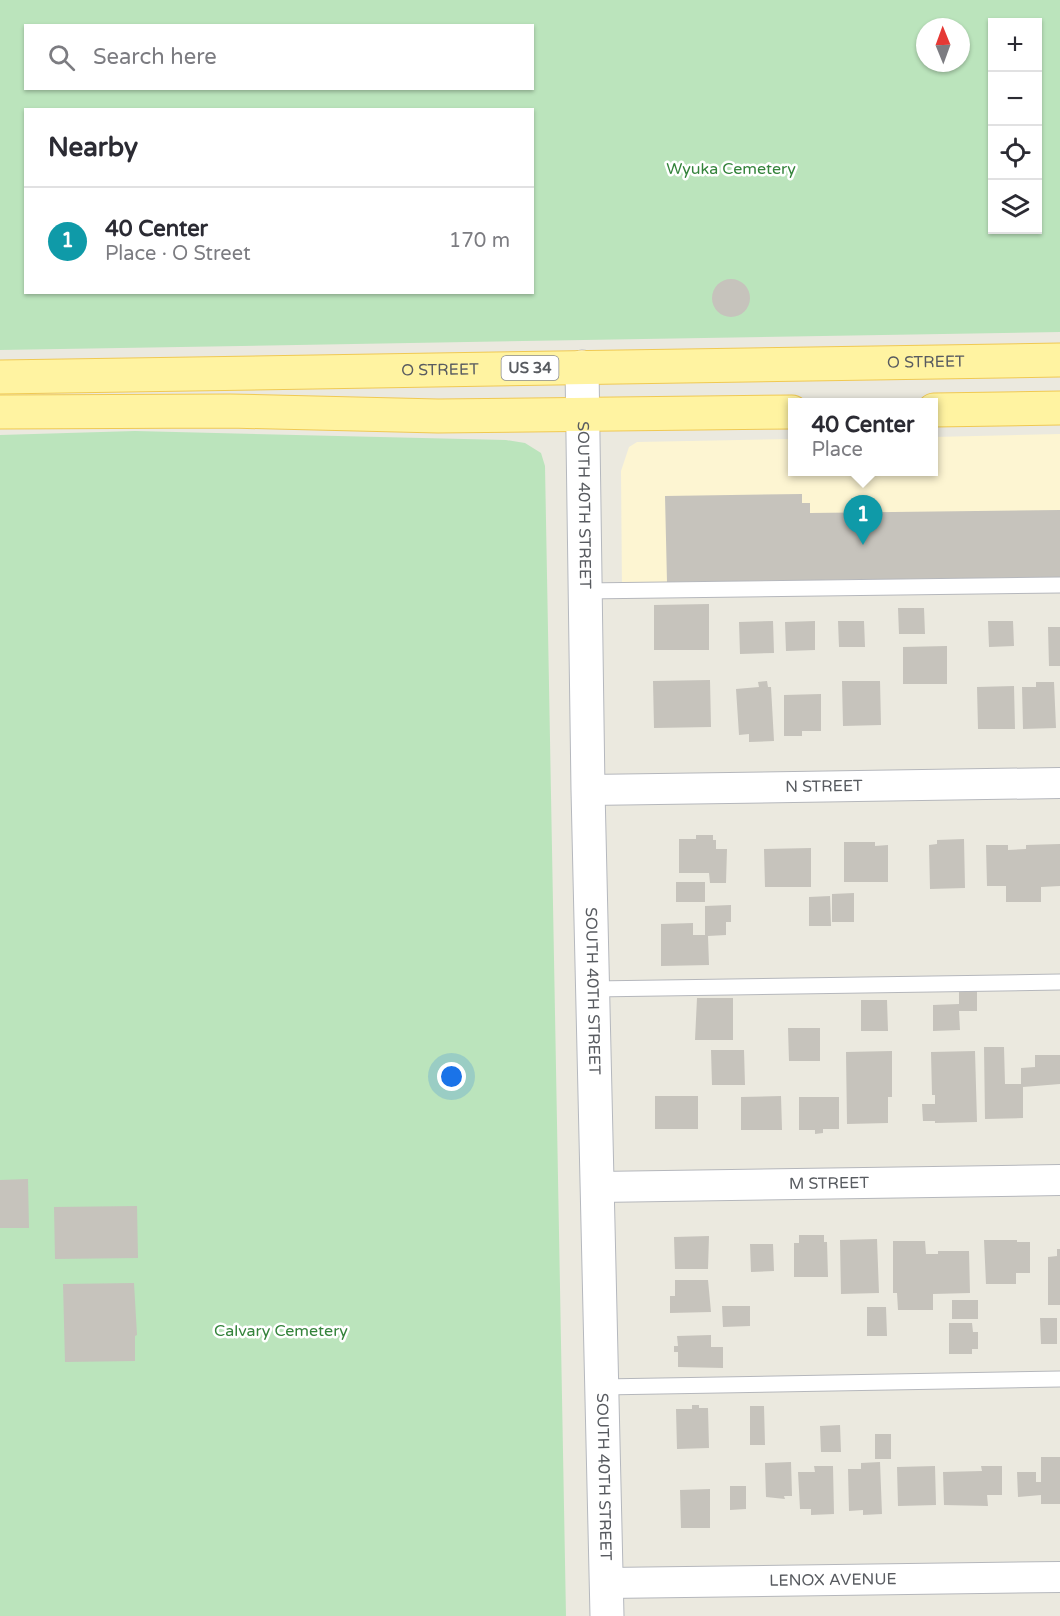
<!DOCTYPE html>
<html lang="en">
<head>
<meta charset="utf-8">
<style>
  body { margin:0; font-family:"Varela Round",sans-serif; background:#f2f2f3; color:#2b2b33 }
  .controls { position:absolute; right:18px; top:18px; display:grid; overflow:hidden; border-radius:0px; box-shadow:0 2px 4px #0004 }
  .controls button { width:54px; height:54px; display:grid; place-items:center; padding:0; border:0; border-bottom:2px solid #e1e1e2; background:#fff; color:#2b2b33; font:30px sans-serif }
  .compass { position:absolute; left:916px; top:18px; width:54px; height:54px; border-radius:50%; background:#fff; box-shadow:0 2px 4px #0004; rotate:359deg }
  .you { position:absolute; left:452px; top:1077px; width:21px; height:21px; margin:-15px; border:4px solid #fff; border-radius:50%; background:#1a73e8; box-shadow:0 0 0 9px #1a73e833 }
  .badge { display:grid; place-items:center; width:39px; height:39px; border-radius:50%; background:#2563eb; color:#fff; font-size:20px; font-weight:700 }
  .pin { position:absolute; translate:-50% -50px; filter:drop-shadow(0 2px 3px #0008) }
  .pin::after { content:''; position:absolute; top:32px; width:21px; height:18px; background:inherit; clip-path:polygon(0 0,100% 0,50% 100%) }
  .popup { position:absolute; left:788px; top:398px; width:150px; height:78px; box-sizing:border-box; display:grid; place-content:center; border-radius:0px; background:#fff; filter:drop-shadow(0 2px 4px #0005); font-size:20px; white-space:nowrap; color:#7c7c81 }
  .popup b { font-size:22px; color:#2b2b33 }
  .popup::after { content:''; position:absolute; left:50%; top:100%; margin-left:-12px; border:12px solid transparent; border-top-color:#fff }
  .list { margin:0; padding:0; list-style:none }
  h2 { display:flex; justify-content:space-between; align-items:center; height:78px; margin:0; padding:0 24px; font-size:26px }
  h2 small { font-size:20px; font-weight:400; color:#7c7c81 }
  .list li { display:grid; grid-template-columns:39px 1fr auto; gap:18px; align-items:center; box-sizing:border-box; height:108px; padding:0 24px; border-top:2px solid #e1e1e2 }
  .list b { display:block; font-size:22px; white-space:nowrap }
  .list p { margin:0; font-size:20px; white-space:nowrap; color:#7c7c81 }
  .list em { font-size:20px; font-style:normal; color:#7c7c81 }
  .icon { flex:none; width:33px; height:33px; fill:none; stroke:currentColor; stroke-width:2; stroke-linecap:round; stroke-linejoin:round }
  .map { position:relative; flex:none; width:1060px; height:1616px; overflow:hidden }
  .search { position:absolute; background:#fff; box-shadow:0 2px 4px #0004; left:24px; top:24px; width:510px; height:66px; display:flex; align-items:center; gap:15px; box-sizing:border-box; padding:0 21px; border-radius:0px; color:#7c7c81; font-size:22px }
  .panel { position:absolute; background:#fff; box-shadow:0 2px 4px #0004; left:24px; top:108px; width:510px; height:186px; border-radius:0px }
  .map>svg:first-child { display:block }
  .commercial { fill:#fdf5d2 }
  .green { fill:#bbe4bc; fill-rule:evenodd }
  .building { fill:#c6c3bc }
  .lines { fill:none; stroke-linecap:round; stroke-linejoin:round }
  .service-casing { stroke:#b5b7bc; stroke-width:17 }
  .minor-casing { stroke:#b5b7bc; stroke-width:32 }
  .secondary-casing { stroke:#b5b8be; stroke-width:35 }
  .primary-casing { stroke:#f0c953; stroke-width:35 }
  .service { stroke:#fff; stroke-width:15 }
  .minor { stroke:#fff; stroke-width:30 }
  .secondary { stroke:#fff; stroke-width:33 }
  .primary { stroke:#fff3a1; stroke-width:33 }
  .labels { text-anchor:middle; dominant-baseline:central; stroke-width:5; stroke-linejoin:round; paint-order:stroke }
  .shield { fill:#fff; stroke:#8a8c90; stroke-width:1.5 }
  .shield-label { font-size:15px; font-weight:bold; fill:#585b60 }
  .park-label { font-size:16px; fill:#34833b; stroke:#fff }
  .street-label { font-size:16px; fill:#585b60; stroke:#fff }
</style>
</head>
<body>
<div class="map">
<svg width="1060" height="1616" viewBox="0 0 1060 1616">
  <rect width="100%" height="100%" fill="#ebe9df"/>
  <path class="commercial" d="M1060 434V585L622 591 621 471 629 447 637 442 792 439V472H934V437Z"/>
  <path class="green" d="M0 0H1060V332L0 350ZM992 22H1038V230H992ZM26 26H532V88H26ZM925 27H961V63H925ZM26 110H532V292H26Z
    M135 431 506 440 525 443 541 453 545 466 566 1616H0V435Z"/>
  <path class="building" d="M712 298a19 19 0 1 1 38 0a19 19 0 1 1-38 0Z
    M802 494V503H810V513L1060 510V577L667 582 665 496Z
    M709 604V650H654V605Z
    M898 608H924L925 634H899Z
    M773 621 774 653 740 654 739 622Z
    M815 621V650L786 651 785 622Z
    M838 621H864L865 647H839Z
    M988 621H1013L1014 646 989 647Z
    M1048 627H1060V666H1049Z
    M947 646V684H903V647Z
    M710 680 711 727 654 728 653 681Z
    M767 681 768 687H771L774 741 749 742V734L739 735 736 689 759 687 758 682Z
    M842 681H880L881 725 843 726Z
    M1036 682H1054L1056 728 1023 729 1022 687H1036Z
    M1014 686 1015 729H978L977 687Z
    M821 694V731H802V736H784V695Z
    M696 835H713V840H716V849H727L726 883H710L709 873H679V839H696Z
    M964 839 965 888 930 889 929 845 937 844V840Z
    M844 842H875V846L888 845V882H844Z
    M1060 844V886L1041 887V902H1006V886H987L986 845H1008V850L1026 849V845Z
    M811 848V887H765L764 849Z
    M676 882H705V902H676Z
    M854 893V922H832V894Z
    M830 896 831 926H809V897Z
    M731 905V922H726V935L708 936 709 965 661 966V924L693 923V935H705V906Z
    M959 989H977V1011H959L960 1030 933 1031V1005L959 1004Z
    M697 998H733V1040H695Z
    M861 1000H887L888 1031H861Z
    M788 1028H820V1061H789Z
    M984 1047H1004L1005 1084H1021V1068L1035 1067V1055H1060V1084L1023 1087V1118L985 1119Z
    M711 1050H744L745 1085H712Z
    M892 1051V1097H888V1123L847 1124 846 1052Z
    M975 1051 977 1122 935 1123V1121H923L922 1104H935V1095H932L931 1052Z
    M655 1096H698V1129H655Z
    M781 1096 782 1130H741V1097Z
    M799 1097H839V1129H823V1133L815 1134V1130H799Z
    M28 1179 29 1228H0V1180Z
    M137 1206 138 1258 55 1259 54 1207Z
    M799 1235H824V1242H827L828 1277H794V1243H799Z
    M709 1236 708 1269H675L674 1237Z
    M877 1239 879 1293 841 1294 840 1240Z
    M984 1240H1017V1242H1030V1273H1016V1284H986Z
    M893 1241H925L926 1254H938V1251H969L970 1293 933 1294V1310H898L897 1293H893Z
    M750 1244H773L774 1271 751 1272Z
    M1057 1249H1060V1305H1048V1257L1057 1256Z
    M675 1280H708L711 1312 670 1313V1296H675Z
    M134 1283 137 1335 135 1336V1361L65 1362 63 1284Z
    M952 1300H978V1319H952Z
    M722 1306H750V1326L723 1327Z
    M867 1307H886L887 1336H867Z
    M1040 1318H1057V1344H1041Z
    M949 1323H972L973 1332H978V1349H972V1354H949Z
    M711 1335V1347H723V1368L678 1367V1352H674V1346H678L677 1336Z
    M692 1405H699V1408H708L709 1448 677 1449 676 1409H692Z
    M750 1406H764L765 1445H750Z
    M840 1425 841 1452H821L820 1426Z
    M875 1434H891V1459H875Z
    M1041 1457H1060V1504H1041V1495L1018 1497 1017 1472H1036V1482H1041Z
    M791 1462 792 1496H784L785 1499 766 1497 765 1463Z
    M880 1462 882 1514 863 1515V1510L849 1511 848 1469H861V1463Z
    M814 1466H833L834 1514 811 1515V1509H800L798 1472H815Z
    M935 1466 936 1505 898 1506 897 1467Z
    M981 1466H1002V1495H987L988 1506 944 1505 943 1472 982 1471Z
    M730 1486H746V1509L730 1510Z
    M710 1489V1528H681L680 1490Z"/>
  <g class="lines">
    <g class="service-casing">
      <path id="service" d="M584 591 1060 585
        M593 989 1060 982
        M602 1387 1060 1379"/>
    </g>
    <g class="minor-casing">
      <g id="minor">
        <path id="s1" d="M588 790 1060 783"/>
        <path id="s2" d="M598 1187 1060 1180"/>
        <path id="s3" d="M607 1583 1060 1577"/>
      </g>
    </g>
    <g class="secondary-casing">
      <g id="secondary">
        <path id="s4" d="M582 367 588 790 607 1616"/>
      </g>
    </g>
    <g class="primary-casing">
      <g id="primary">
        <path id="s5" d="M0 377 1060 360"/>
        <path d="M934 410 1060 408"/>
        <path d="M0 412 230 411 438 416 792 412"/>
      </g>
    </g>
    <use href="#service" class="service"/>
    <use href="#minor" class="minor"/>
    <use href="#secondary" class="secondary"/>
    <use href="#primary" class="primary"/>
  </g>
  <g class="labels">
    <rect class="shield" x="501.5" y="356" width="57" height="24" rx="4.5"/>
    <g class="shield-label">
      <text x="530" y="368">US 34</text>
    </g>
    <g class="park-label">
      <text x="731" y="169">Wyuka Cemetery</text>
      <text x="281" y="1331">Calvary Cemetery</text>
    </g>
    <g class="street-label">
      <text stroke="none"><textPath href="#s5" startOffset="926">O STREET</textPath></text>
      <text stroke="none"><textPath href="#s5" startOffset="440">O STREET</textPath></text>
      <text stroke="none"><textPath href="#s4" startOffset="138">SOUTH 40TH STREET</textPath></text>
      <text stroke="none"><textPath href="#s1" startOffset="236">N STREET</textPath></text>
      <text stroke="none"><textPath href="#s4" startOffset="624">SOUTH 40TH STREET</textPath></text>
      <text stroke="none"><textPath href="#s2" startOffset="231">M STREET</textPath></text>
      <text stroke="none"><textPath href="#s4" startOffset="1110">SOUTH 40TH STREET</textPath></text>
      <text stroke="none"><textPath href="#s3" startOffset="226">LENOX AVENUE</textPath></text>
    </g>
  </g>
</svg>
<div class="controls">
<button>+</button>
<button>−</button>
<button><svg class="icon" aria-label="locate" viewBox="0 0 24 24"><circle cx="12" cy="12" r="6"/><path d="M12 2v4M12 18v4M2 12h4M18 12h4"/></svg></button>
<button><svg class="icon" aria-label="layers" viewBox="0 0 24 24"><path d="M12 4l9 5-9 5-9-5zM3 14l9 5 9-5"/></svg></button>
</div>
<svg class="compass" viewBox="-18 -18 36 36"><path d="M0-13l5 13h-10z" fill="#e53935"/><path d="M0 13l5-13h-10z" fill="#7c7c81"/></svg>
<div class="you"></div>
<div class="pin badge" style="left:863px;top:545px;background:#0f9aa8">1</div>
<div class="popup"><b>40 Center</b>Place</div>
<div class="search"><svg class="icon" aria-label="search" viewBox="0 0 24 24"><circle cx="10" cy="10" r="6"/><path d="M15 15l6 6"/></svg>Search here</div>
<section class="panel">
<h2>Nearby<small></small></h2>
<ul class="list">
<li><span class="badge" style="background:#0f9aa8">1</span><div><b>40 Center</b><p>Place · O Street</p></div><em>170 m</em></li>
</ul>
</section>
</div>
</body>
</html>
